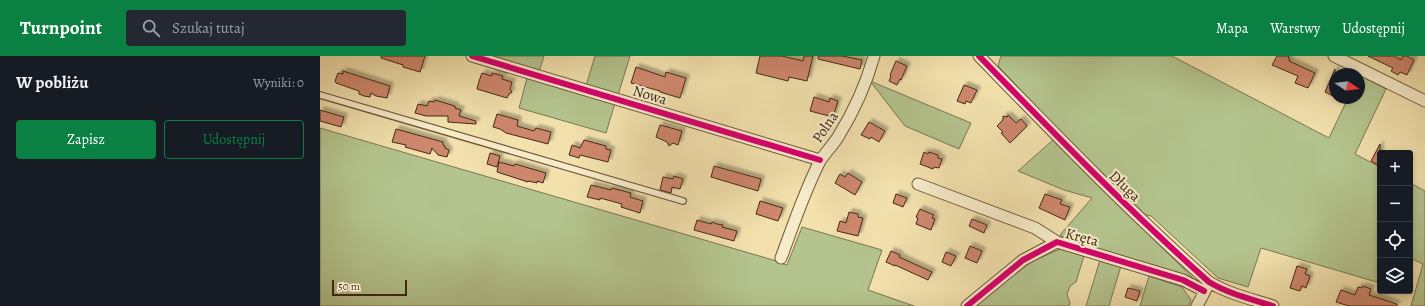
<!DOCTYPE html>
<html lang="pl">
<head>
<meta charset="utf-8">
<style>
  body { margin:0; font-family:Alegreya,serif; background:#242831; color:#f1f3f6 }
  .controls { position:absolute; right:12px; bottom:12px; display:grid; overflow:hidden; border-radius:4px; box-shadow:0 2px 6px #0003 }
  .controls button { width:36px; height:36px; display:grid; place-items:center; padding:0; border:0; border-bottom:1px solid #363941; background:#171b24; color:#f1f3f6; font:20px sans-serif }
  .compass { position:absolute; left:1009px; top:12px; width:36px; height:36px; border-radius:50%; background:#171b24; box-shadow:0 2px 6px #0003; rotate:103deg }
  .scale { position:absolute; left:12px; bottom:10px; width:75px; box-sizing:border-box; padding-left:4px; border:2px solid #442815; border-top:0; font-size:11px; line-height:14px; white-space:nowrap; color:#442815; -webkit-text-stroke:3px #f7ecca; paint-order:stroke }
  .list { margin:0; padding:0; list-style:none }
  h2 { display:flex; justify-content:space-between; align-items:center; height:52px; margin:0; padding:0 16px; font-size:17px }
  h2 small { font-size:13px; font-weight:400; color:#9ea1a6 }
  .actions { display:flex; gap:8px; padding:12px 16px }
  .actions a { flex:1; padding:9px 0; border:1px solid #0b8043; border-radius:4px; text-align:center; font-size:14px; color:#0b8043 }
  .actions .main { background:#0b8043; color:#fff }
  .icon { flex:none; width:22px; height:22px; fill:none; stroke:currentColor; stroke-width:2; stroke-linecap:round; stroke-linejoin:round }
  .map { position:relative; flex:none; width:1105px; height:250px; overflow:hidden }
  header { display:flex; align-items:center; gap:24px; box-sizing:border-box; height:56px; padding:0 20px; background:#0b8043; color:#fff }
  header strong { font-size:19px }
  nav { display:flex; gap:22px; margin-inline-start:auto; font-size:14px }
  .search { width:280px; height:36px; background:#242831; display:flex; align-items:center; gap:10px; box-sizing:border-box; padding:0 14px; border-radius:4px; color:#9ea1a6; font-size:15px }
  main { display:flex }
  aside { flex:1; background:#171b24 }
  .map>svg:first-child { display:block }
  .green { fill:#b4c48e; stroke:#7c7652 }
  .building { fill:#ce876d; stroke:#442815; filter:url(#shadow) }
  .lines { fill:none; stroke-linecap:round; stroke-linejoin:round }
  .service-casing { stroke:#70563b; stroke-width:8 }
  .minor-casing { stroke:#70563b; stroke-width:13 }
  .service { stroke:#f7ecca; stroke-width:5.5 }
  .minor { stroke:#f7ecca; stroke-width:11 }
  .cycleway-casing { stroke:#f7ecca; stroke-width:8 }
  .cycleway { stroke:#d6006c; stroke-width:6 }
  .labels { text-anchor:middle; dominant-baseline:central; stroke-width:4; stroke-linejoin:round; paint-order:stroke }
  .street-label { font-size:15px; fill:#442815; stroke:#f7ecca }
</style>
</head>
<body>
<header>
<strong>Turnpoint</strong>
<div class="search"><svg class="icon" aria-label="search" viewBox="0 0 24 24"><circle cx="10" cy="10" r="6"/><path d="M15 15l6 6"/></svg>Szukaj tutaj</div>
<nav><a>Mapa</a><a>Warstwy</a><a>Udostępnij</a></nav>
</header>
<main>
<aside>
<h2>W pobliżu<small>Wyniki: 0</small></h2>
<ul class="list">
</ul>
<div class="actions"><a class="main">Zapisz</a><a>Udostępnij</a></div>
</aside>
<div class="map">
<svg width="1105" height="250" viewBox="0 0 1105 250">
  <defs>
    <filter id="shadow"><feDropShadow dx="3.5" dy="-3.5" stdDeviation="1" flood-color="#0004"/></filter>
  </defs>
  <rect width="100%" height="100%" fill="#f2e1ad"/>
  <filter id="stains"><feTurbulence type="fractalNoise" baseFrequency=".005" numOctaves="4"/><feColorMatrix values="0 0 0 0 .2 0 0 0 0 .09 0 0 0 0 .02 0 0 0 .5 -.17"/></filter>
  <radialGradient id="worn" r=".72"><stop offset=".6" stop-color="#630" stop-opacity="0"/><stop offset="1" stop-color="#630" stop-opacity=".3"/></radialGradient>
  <path class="green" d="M163 0H224L219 16Z
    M275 0H310L298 39 266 30Z
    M681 0H852L1009 82 1028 42H1039V19L1066 33 1035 98 1060 111V227L941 192 928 231 898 222 831 160 822 158 774 111 678 10Z
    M207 22 295 47 286 77 199 52Z
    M550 25 651 67 639 93 585 70Z
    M0 72 453 204 467 209 482 171 562 194 548 234 594 250H0Z
    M733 84 875 224 745 182 740 179 772 142 744 134 698 115Z
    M1090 127 1105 135V250H1091L1103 208 1090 202Z
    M740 193 764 200 756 226 750 230 747 238 750 247 749 250H652L711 206Z
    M780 204 801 210 789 250H766Z
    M829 220 862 231 871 244 869 250H820Z"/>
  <path class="building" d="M61 0H105L100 16 83 11V9L61 2Z
    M440 0H462L483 5 484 0H493L487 25 469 21 468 25 436 17Z
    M498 0H522L542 4 540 13 498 3Z
    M957 0H969L968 2 970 3 969 5 995 17 988 32 975 27 978 20 952 9Z
    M1048 0H1074L1081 4 1083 0H1087L1094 4 1087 19 1080 16 1078 19 1071 15 1073 12Z
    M576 5 587 10 581 24 580 23 577 29 569 25 571 20 570 19Z
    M316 11 345 21 346 16 366 22 360 42 340 36V35L311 27Z
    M1015 13V41L1005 36Z
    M23 15 70 30 67 42 56 40 51 37 50 41 44 40 39 38V35L16 27 15 25 18 17 23 18Z
    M162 17 172 20V17L183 20 182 23 192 26 190 33 192 36 189 38 187 42 157 33 159 25Z
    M644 29 657 34 651 47 646 45 645 48 637 45Z
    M494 41 509 46 510 42 518 45 513 61 490 55Z
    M115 44 135 50V52L141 54 139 60 156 65V68L128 66V60H106L95 57 98 48 107 50 109 45 114 46Z
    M0 54 24 61 21 71 0 65Z
    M177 58 198 64 197 70 214 75 216 72 231 76 228 88 186 77 180 73 173 71Z
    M688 59 696 67 701 63 707 70 690 87 681 77 683 76 677 70 683 64V60L687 61Z
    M549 66 565 75 559 86 551 81 550 83 541 79Z
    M340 69 362 75 358 89 353 87 349 90 347 86 336 81Z
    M76 73 123 86V89L125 90V92L129 94 127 101 118 99 112 92 110 98 85 91 86 89 72 86Z
    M264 84 286 90V93L291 94 288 106 260 99 259 102 249 99 252 89 260 92Z
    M1060 88V110L1051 105Z
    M604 96 608 98 609 96 618 99V102L622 103 619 112 614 111 613 113 600 108Z
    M170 97 180 100 177 111 167 108Z
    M179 106 194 110 195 108 226 117 223 127 217 125V127L208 125V126L177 116Z
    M394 110 441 123 438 135 391 121Z
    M528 117 542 126 535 139 515 127 520 118 525 121Z
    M354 120 363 123 360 133 352 131 351 137 340 134 343 121 353 123Z
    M271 129 291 134 292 132 311 137 310 141 323 145 320 157 301 151 302 148 280 142V144L267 141Z
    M576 138 587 142 583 151 573 147Z
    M725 138 742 144 740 148 750 151 745 164 719 152Z
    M440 145 463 152 458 165 436 158Z
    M600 153 614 159 612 162 615 163 611 174 596 168 598 162 596 161Z
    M529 156 538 158V161L543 162 538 180 517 175 520 165 526 167Z
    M652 163 667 169 664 177 649 170Z
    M377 164 391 168 392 166 397 168 403 169 402 171 417 175 414 185 374 174Z
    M650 190 662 195 657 207 645 202Z
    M571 195 580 199 579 201 612 216 608 224 575 209V210L566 206Z
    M626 196 636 200 631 210 622 206Z
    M977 210 987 213 985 218 990 220 986 232 982 230 980 235 970 232Z
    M1043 230 1051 233 1049 239 1077 248V250H1029L1016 246 1021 234 1035 239 1038 231 1042 232Z
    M808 232 820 235 817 245 805 241Z"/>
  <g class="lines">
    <g class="service-casing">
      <path id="service" d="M0 39 363 145"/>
    </g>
    <g class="minor-casing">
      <path id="minor" d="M152 0 500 104
        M659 0C734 77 809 155 889 226 909 238 931 243 953 250
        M1014 0 1105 45
        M598 128 715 172 737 186
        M461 202C473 170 484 136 500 105 505 97 513 89 518 81 534 55 546 29 554 0
        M647 250 703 204 737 186 863 224 884 235
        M877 250 888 229"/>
    </g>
    <use href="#service" class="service"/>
    <use href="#minor" class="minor"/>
    <g class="cycleway-casing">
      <path id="cycleway" d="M152 0 500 104
        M659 0C734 77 809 155 889 226 909 238 931 243 953 250
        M647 250 703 204 737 186 863 224 884 235"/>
    </g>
    <use href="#cycleway" class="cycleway"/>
  </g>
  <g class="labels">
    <g class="street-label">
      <text transform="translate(330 39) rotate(17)">Nowa</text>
      <text transform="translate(505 71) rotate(-56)">Polna</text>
      <text transform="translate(805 130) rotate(44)">Długa</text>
      <text transform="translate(762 181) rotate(15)">Kręta</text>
    </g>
  </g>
  <rect width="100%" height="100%" filter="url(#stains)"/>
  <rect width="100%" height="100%" fill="url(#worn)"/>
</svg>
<div class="controls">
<button>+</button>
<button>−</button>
<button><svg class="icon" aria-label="locate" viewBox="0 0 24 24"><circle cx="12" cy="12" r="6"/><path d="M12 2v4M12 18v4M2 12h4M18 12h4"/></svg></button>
<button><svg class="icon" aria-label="layers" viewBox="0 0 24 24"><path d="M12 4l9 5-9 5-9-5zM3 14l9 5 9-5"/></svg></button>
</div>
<svg class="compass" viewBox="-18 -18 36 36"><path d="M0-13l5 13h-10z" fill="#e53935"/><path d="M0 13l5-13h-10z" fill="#9ea1a6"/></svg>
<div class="scale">50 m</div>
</div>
</main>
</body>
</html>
